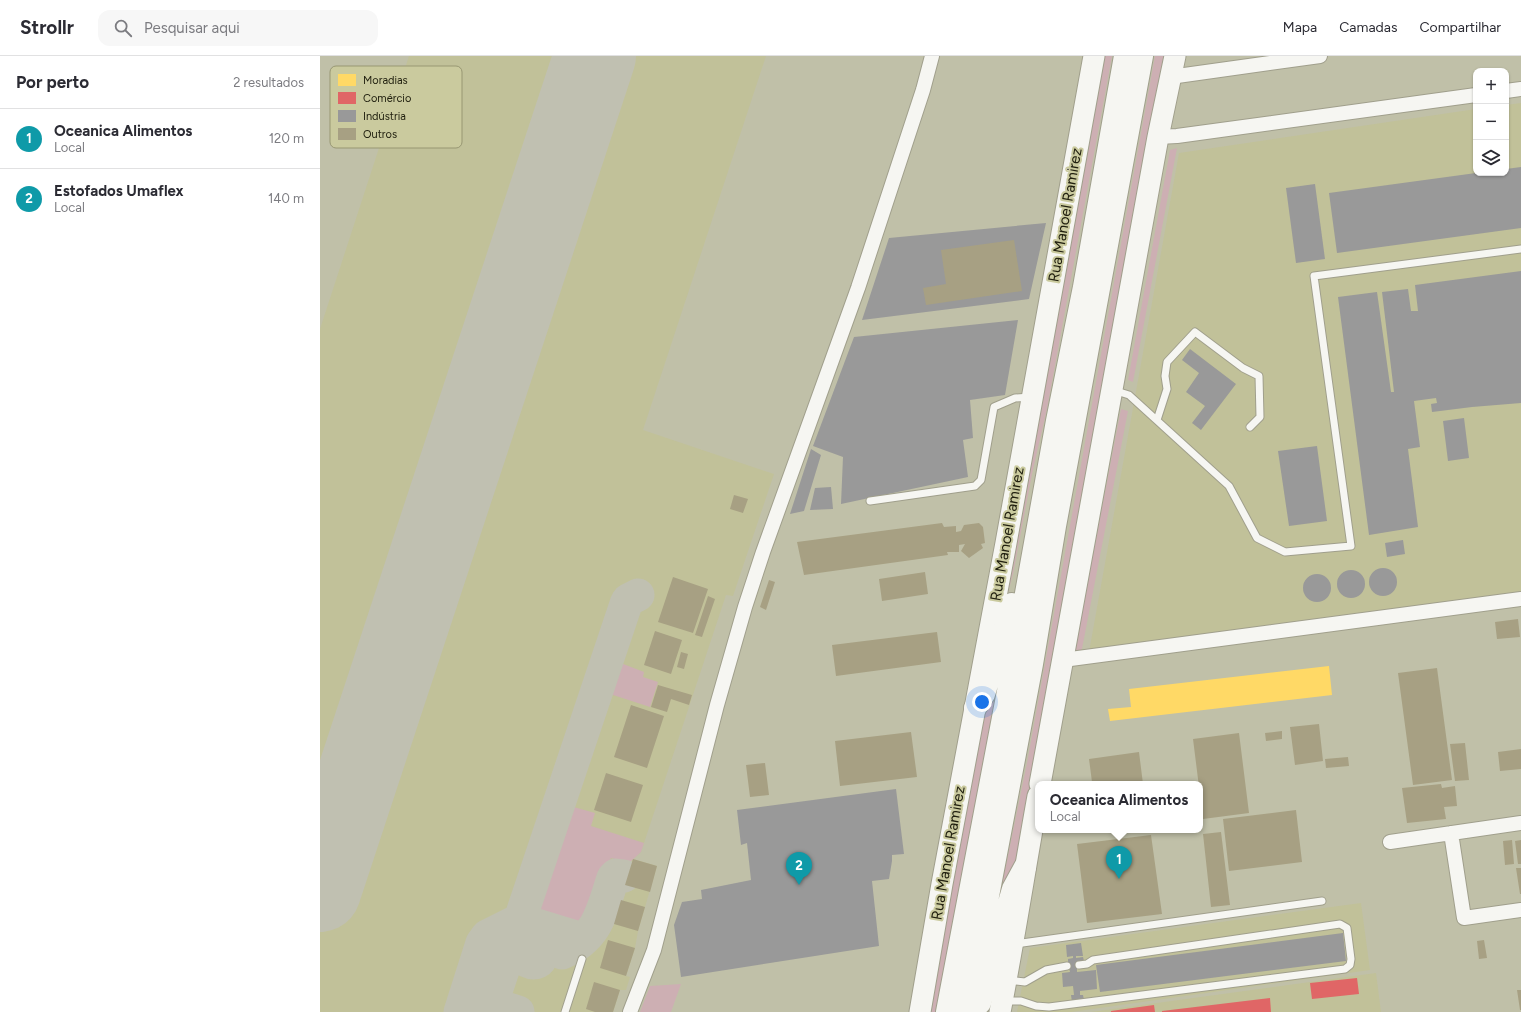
<!DOCTYPE html>
<html lang="pt">
<head>
<meta charset="utf-8">
<style>
  body { margin:0; font-family:Figtree,sans-serif; background:#f7f7f7; color:#2b2b33 }
  .controls { position:absolute; right:12px; top:12px; display:grid; overflow:hidden; border-radius:8px; box-shadow:0 1px 3px #0004 }
  .controls button { width:36px; height:36px; display:grid; place-items:center; padding:0; border:0; border-bottom:1px solid #e1e1e2; background:#fff; color:#2b2b33; font:20px sans-serif }
  .you { position:absolute; left:662px; top:646px; width:14px; height:14px; margin:-10px; border:3px solid #fff; border-radius:50%; background:#1a73e8; box-shadow:0 0 0 6px #1a73e833 }
  .badge { display:grid; place-items:center; width:26px; height:26px; border-radius:50%; background:#595945; color:#fff; font-size:13px; font-weight:700 }
  .pin { position:absolute; translate:-50% -33px; filter:drop-shadow(0 1px 2px #0008) }
  .pin::after { content:''; position:absolute; top:21px; width:14px; height:12px; background:inherit; clip-path:polygon(0 0,100% 0,50% 100%) }
  .popup { position:absolute; left:715px; top:725px; width:168px; height:52px; box-sizing:border-box; display:grid; place-content:center; border-radius:8px; background:#fff; filter:drop-shadow(0 1px 3px #0005); font-size:13px; white-space:nowrap; color:#7c7c81 }
  .popup b { font-size:15px; color:#2b2b33 }
  .popup::after { content:''; position:absolute; left:50%; top:100%; margin-left:-8px; border:8px solid transparent; border-top-color:#fff }
  .list { margin:0; padding:0; list-style:none }
  h2 { display:flex; justify-content:space-between; align-items:center; height:52px; margin:0; padding:0 16px; font-size:17px }
  h2 small { font-size:13px; font-weight:400; color:#7c7c81 }
  .list li { display:grid; grid-template-columns:26px 1fr auto; gap:12px; align-items:center; box-sizing:border-box; height:60px; padding:0 16px; border-top:1px solid #e1e1e2 }
  .list b { display:block; font-size:15px; white-space:nowrap }
  .list p { margin:0; font-size:13px; white-space:nowrap; color:#7c7c81 }
  .list em { font-size:13px; font-style:normal; color:#7c7c81 }
  .icon { flex:none; width:22px; height:22px; fill:none; stroke:currentColor; stroke-width:2; stroke-linecap:round; stroke-linejoin:round }
  .map { position:relative; flex:none; width:1201px; height:956px; overflow:hidden }
  header { display:flex; align-items:center; gap:24px; box-sizing:border-box; height:56px; padding:0 20px; background:#fff; border-bottom:1px solid #e1e1e2 }
  header strong { font-size:19px }
  nav { display:flex; gap:22px; margin-inline-start:auto; font-size:14px }
  .search { width:280px; height:36px; background:#f7f7f7; display:flex; align-items:center; gap:10px; box-sizing:border-box; padding:0 14px; border-radius:12px; color:#7c7c81; font-size:15px }
  main { display:flex }
  aside { flex:1; background:#fff }
  .map>svg:first-child { display:block }
  .built { fill:#c1c199 }
  .green { fill:#cdafb3 }
  .homes { fill:#ffd966 }
  .shops { fill:#e06666 }
  .industry { fill:#999 }
  .lines { fill:none; stroke-linecap:round; stroke-linejoin:round }
  .taxiway { stroke:#c0c0b1; stroke-width:33 }
  .runway { stroke:#c0c0b1; stroke-width:82 }
  .building { fill:#a7a083 }
  .service-casing { stroke:#a09f8c; stroke-width:9 }
  .minor-casing { stroke:#a09f8c; stroke-width:16 }
  .primary-casing { stroke:#a09f8c; stroke-width:23 }
  .trunk-casing { stroke:#a09f8c; stroke-width:24 }
  .service { stroke:#f6f6f2; stroke-width:7 }
  .minor { stroke:#f6f6f2; stroke-width:14 }
  .primary { stroke:#f6f6f2; stroke-width:21 }
  .trunk { stroke:#f6f6f2; stroke-width:22 }
  .labels { text-anchor:middle; dominant-baseline:central; stroke-width:4; stroke-linejoin:round; paint-order:stroke }
  .street-label { font-size:15px; fill:#222110; stroke:#caca9e }
  .key { fill:#caca9e; stroke:#989773; stroke-width:1 }
  .key-label { font-size:11px; fill:#222110 }
</style>
</head>
<body>
<header>
<strong>Strollr</strong>
<div class="search"><svg class="icon" aria-label="search" viewBox="0 0 24 24"><circle cx="10" cy="10" r="6"/><path d="M15 15l6 6"/></svg>Pesquisar aqui</div>
<nav><a>Mapa</a><a>Camadas</a><a>Compartilhar</a></nav>
</header>
<main>
<aside>
<h2>Por perto<small>2 resultados</small></h2>
<ul class="list">
<li><span class="badge" style="background:#0f9aa8">1</span><div><b>Oceanica Alimentos</b><p>Local</p></div><em>120 m</em></li>
<li><span class="badge" style="background:#0f9aa8">2</span><div><b>Estofados Umaflex</b><p>Local</p></div><em>140 m</em></li>
</ul>
</aside>
<div class="map">
<svg width="1201" height="956" viewBox="0 0 1201 956">
  <rect width="100%" height="100%" fill="#c0c0a8"/>
  <path class="built" d="M89 0H446L323 374 454 418 413 540 406 539 321 796 313 803 337 810 318 875 315 892 306 920 310 921 306 934H300L293 956H0V273Z
    M1201 47V539L769 596 859 97 1156 53V117H1186V49Z
    M1041 847 1050 914 751 956H697L710 892Z
    M1056 917 1061 956H771Z"/>
  <path class="green" d="M781 0H792L727 353 712 418 693 518 685 548Z
    M835 0H846L708 757 697 803 679 856 673 863 686 809 707 707Z
    M857 92 813 326 808 324 850 94Z
    M801 353 808 355 761 598H754Z
    M687 595 653 759 617 956H607L658 676Z
    M298 606 324 616 323 621 338 626 330 651 287 637Z
    M250 750 275 757 271 770 324 787 321 796 309 807 291 802 270 864 266 872 253 873 214 859Z
    M361 928 351 956H320L330 930Z"/>
  <path class="homes" d="M1009 610 1012 639 790 665 788 653 811 651 809 633Z"/>
  <path class="shops" d="M1037 922 1039 938 992 943 990 927Z
    M950 942 951 956H842V955Z
    M834 949 835 956H791V955Z"/>
  <path class="industry" d="M1201 111V172L1017 197 1009 137 1156 117H1186V113Z
    M995 128 1005 203 976 207 966 132Z
    M726 167 709 243 542 264 569 182Z
    M1201 215V347L1152 351 1112 356 1111 348 1117 347 1116 342 1094 345 1100 391 1088 393 1098 471 1049 479 1018 241 1057 236 1071 336H1074L1062 236 1088 233 1091 255H1098L1095 229Z
    M698 264 685 339 650 344 653 382 643 384 648 421 521 448 523 401 493 390 534 281Z
    M870 293 916 328 881 374 872 367 885 350 866 336 879 317 862 304Z
    M1144 362 1149 402 1128 405 1123 365Z
    M997 390 1007 465 969 470 958 395Z
    M491 393 501 399 484 455 470 458Z
    M511 431 513 453 490 454 495 432Z
    M1083 484 1085 498 1067 501 1065 487Z
    M1049 526a14 14 0 1 1 28 0a14 14 0 1 1-28 0Z
    M1017 528a14 14 0 1 1 28 0a14 14 0 1 1-28 0Z
    M983 532a14 14 0 1 1 28 0a14 14 0 1 1-28 0Z
    M576 733 584 798 572 799V805L569 823 552 825 559 890 361 921 354 869 362 846 382 843 381 834 431 824 427 787 421 789 417 754Z
    M1023 877 1026 905 780 936 776 909Z
    M761 887 763 900H756V902L763 901 764 905 759 912H757V916L776 914 777 933 760 935V939H763L764 944 752 946 751 939H754L753 930 743 931 742 917 750 916 749 912H747V906H748V903L753 902V900L747 901 746 889Z"/>
  <g class="lines">
    <path class="taxiway" d="M242 897C278 882 282 855 293 822L296 819 304 820
      M199 899C211 911 224 910 223 891
      M154 938 163 945 198 956
      M140 956 162 887 167 880 195 866H207L256 881
      M169 956 306 548 308 544 318 539"/>
    <path class="runway" d="M0 835 275 0"/>
  </g>
  <path class="building" d="M694 184 702 235 606 249 603 232 626 228 621 194Z
    M414 439 428 443 423 457 410 453Z
    M622 467 624 471 636 470V476L641 475 644 469 659 467 663 471 665 487 661 488 663 492 649 502 641 495 645 488 639 489V496H627L628 499 484 519 477 486Z
    M605 516 608 538 562 545 559 523Z
    M353 521 388 533 373 577 338 566Z
    M449 524 455 526 446 554 440 551Z
    M388 540 395 543 382 581 375 579Z
    M1198 563 1200 581 1177 583 1175 566Z
    M335 575 362 584 351 618 324 609Z
    M617 576 621 606 516 620 512 589Z
    M361 596 368 598 364 613 357 611Z
    M1117 612 1132 724 1093 729 1078 617Z
    M338 629 372 639 369 649 351 643 347 656 331 651Z
    M311 649 344 660 327 712 294 701Z
    M999 668 1003 705 975 709 970 671Z
    M962 675V683L946 685 945 677Z
    M591 676 597 721 520 730 515 685Z
    M919 677 929 757 883 763 873 683Z
    M1145 687 1149 724 1135 725 1130 688Z
    M1201 693V713L1180 715 1178 696Z
    M819 696 823 728H768L772 726 769 703Z
    M1028 701 1029 710 1006 712 1005 703Z
    M445 707 449 739 430 741 426 709Z
    M286 717 323 729 311 766 274 754Z
    M1121 728 1122 732 1135 730 1137 750 1124 751 1126 763 1087 767 1082 732Z
    M976 754 982 806 909 815 903 763Z
    M901 776 910 849 891 851 883 778Z
    M831 779 842 858 767 867 757 788Z
    M1192 784 1194 808 1185 809 1183 785Z
    M1201 784V808H1198L1195 785Z
    M313 803 337 810 330 836 305 829Z
    M1196 812H1201V838H1200Z
    M301 844 325 851 318 875 294 868Z
    M288 884 315 892 306 920 280 912Z
    M1164 884 1167 902 1159 903 1157 885Z
    M274 926 300 934 293 956H275L266 953Z
    M1197 934H1201V954H1200Z"/>
  <g class="lines">
    <g class="service-casing">
      <path id="service" d="M793 334 809 339 909 430 937 482 965 496 1031 490 994 220 1201 193
        M837 364 847 333 845 320 847 306 875 276 923 312 939 320 940 361 930 371
        M550 445 655 430 661 424 674 351 695 342 711 341
        M695 888 1002 845
        M687 924 705 926 726 914 747 910
        M684 945H701L716 950 729 951 1025 913 1030 909 1031 903 1027 872 1020 868 773 904 767 908 759 909
        M245 956 262 903"/>
    </g>
    <g class="minor-casing">
      <path id="minor" d="M850 21 1000 0
        M1186 35 1201 33
        M838 81 857 80 1156 39
        M743 604 1201 543
        M1131 777 1144 862 1201 854
        M1070 786 1201 767
        M310 956 334 894 397 649 425 551 443 496 538 232 603 34 612 0"/>
    </g>
    <g class="primary-casing">
      <path id="primary" d="M720 728 838 81 855 0
        M600 956 622 828 686 487 774 0
        M680 956C694 884 705 812 718 740"/>
    </g>
    <g class="trunk-casing">
      <path id="trunk" d="M655 652 664 638 692 548
        M660 947 693 833 705 811
        M627 956 694 604 737 365 764 231 805 0
        M646 956 712 608 735 470 822 0"/>
    </g>
    <use href="#service" class="service"/>
    <use href="#minor" class="minor"/>
    <use href="#primary" class="primary"/>
    <use href="#trunk" class="trunk"/>
  </g>
  <g class="labels">
    <g class="street-label">
      <text transform="translate(745 159) rotate(-80)">Rua Manoel Ramirez</text>
      <text transform="translate(687 478) rotate(-80)">Rua Manoel Ramirez</text>
      <text transform="translate(628 797) rotate(-80)">Rua Manoel Ramirez</text>
    </g>
  </g>
  <rect x="10" y="10" width="132" height="82" rx="6" class="key"/>
  <rect x="18" y="18" width="18" height="12" fill="#ffd966"/>
  <rect x="18" y="36" width="18" height="12" fill="#e06666"/>
  <rect x="18" y="54" width="18" height="12" fill="#999"/>
  <rect x="18" y="72" width="18" height="12" fill="#a7a083"/>
  <g class="key-label">
    <text x="43" y="28">Moradias</text>
    <text x="43" y="46">Comércio</text>
    <text x="43" y="64">Indústria</text>
    <text x="43" y="82">Outros</text>
  </g>
</svg>
<div class="controls">
<button>+</button>
<button>−</button>
<button><svg class="icon" aria-label="layers" viewBox="0 0 24 24"><path d="M12 4l9 5-9 5-9-5zM3 14l9 5 9-5"/></svg></button>
</div>
<div class="you"></div>
<div class="pin badge" style="left:799px;top:823px;background:#0f9aa8">1</div>
<div class="popup"><b>Oceanica Alimentos</b>Local</div>
<div class="pin badge" style="left:479px;top:829px;background:#0f9aa8">2</div>
</div>
</main>
</body>
</html>
